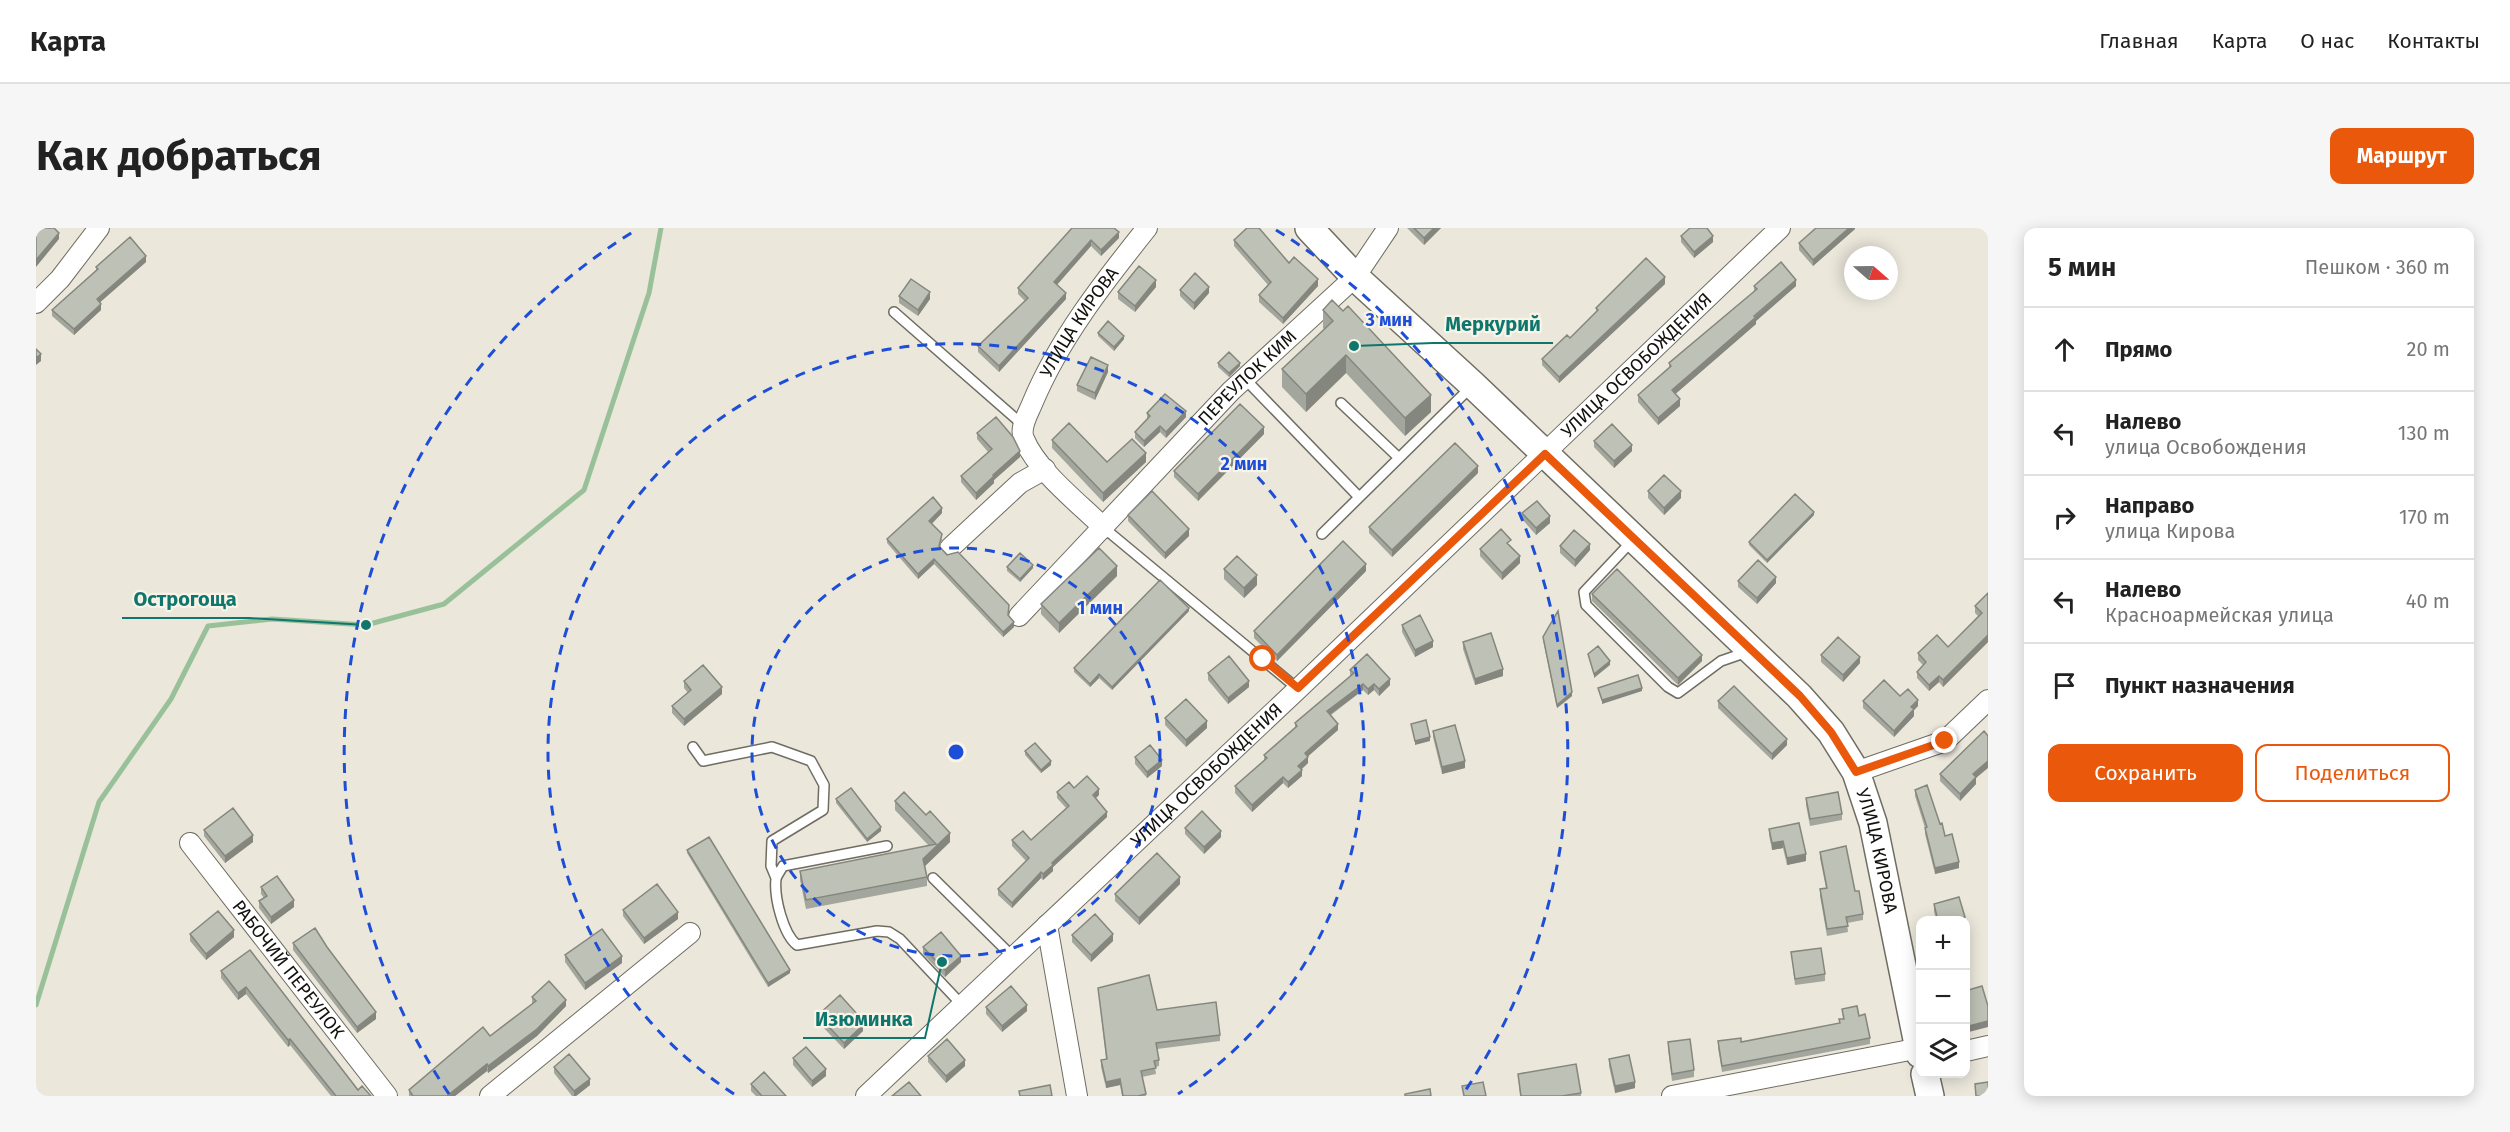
<!DOCTYPE html>
<html lang="ru">
<head>
<meta charset="utf-8">
<style>
  body { margin:0; font-family:"Fira Sans",sans-serif; background:#f6f6f6; color:#222 }
  .controls { position:absolute; right:18px; bottom:18px; display:grid; overflow:hidden; border-radius:12px; box-shadow:0 3px 15px #0003 }
  .controls button { width:54px; height:54px; display:grid; place-items:center; padding:0; border:0; border-bottom:2px solid #e0e0e0; background:#fff; color:#222; font:30px sans-serif }
  .compass { position:absolute; left:1808px; top:18px; width:54px; height:54px; border-radius:50%; background:#fff; box-shadow:0 3px 15px #0003; rotate:110deg }
  .stop { position:absolute; width:18px; height:18px; margin:-14px; border:4px solid #ea580c; border-radius:50%; background:#fff }
  .stop.end { background:#ea580c; border-color:#fff; box-shadow:0 2px 6px #0008 }
  .list { margin:0; padding:0; list-style:none }
  h2 { display:flex; justify-content:space-between; align-items:center; height:78px; margin:0; padding:0 24px; font-size:26px }
  h2 small { font-size:20px; font-weight:400; color:#767676 }
  .list li { display:grid; grid-template-columns:39px 1fr auto; gap:18px; align-items:center; box-sizing:border-box; height:84px; padding:0 24px; border-top:2px solid #e0e0e0 }
  .list b { display:block; font-size:22px; white-space:nowrap }
  .list p { margin:0; font-size:20px; white-space:nowrap; color:#767676 }
  .list em { font-size:20px; font-style:normal; color:#767676 }
  .actions { display:flex; gap:12px; padding:18px 24px }
  .actions a { flex:1; padding:14px 0; border:2px solid #ea580c; border-radius:12px; text-align:center; font-size:21px; color:#ea580c }
  .actions .main { background:#ea580c; color:#fff }
  .icon { flex:none; width:33px; height:33px; fill:none; stroke:currentColor; stroke-width:2; stroke-linecap:round; stroke-linejoin:round }
  .map { position:relative; flex:none; width:1952px; height:868px; overflow:hidden; border-radius:12px }
  header { display:flex; align-items:center; gap:36px; box-sizing:border-box; height:84px; padding:0 30px; background:#fff; border-bottom:2px solid #e0e0e0 }
  header strong { font-size:28px }
  nav { display:flex; gap:33px; margin-inline-start:auto; font-size:21px }
  .intro { display:flex; align-items:center; justify-content:space-between; box-sizing:border-box; height:144px; padding:0 36px }
  h1 { margin:0; font-size:42px }
  .button { padding:15px 27px; border-radius:12px; background:#ea580c; color:#fff; font-size:21px; font-weight:700 }
  main { display:flex; gap:36px; padding:0 36px }
  aside { flex:1; background:#fff; border-radius:12px; box-shadow:0 3px 15px #0003 }
  .map>svg:first-child { display:block }
  .lines { fill:none; stroke-linecap:round; stroke-linejoin:round }
  .stream { stroke:#99c199; stroke-width:5 }
  .lane-casing { stroke:#6f6c61; stroke-width:12 }
  .street-casing { stroke:#6f6c61; stroke-width:22 }
  .secondary-casing { stroke:#6f6c61; stroke-width:30 }
  .lane { stroke:#fff; stroke-width:9 }
  .street { stroke:#fff; stroke-width:20 }
  .secondary { stroke:#fff; stroke-width:27 }
  .wall { fill:#a3a69c }
  .shaded-wall { fill:#85877f }
  .building { fill:#bec1b5; stroke:#85877f; stroke-width:1.5 }
  .route { stroke:#ea580c; stroke-width:8 }
  .ring { fill:none; stroke:#1d4ed8; stroke-width:3; stroke-dasharray:10 8 }
  .labels { text-anchor:middle; dominant-baseline:central; stroke-width:4.5; stroke-linejoin:round; paint-order:stroke }
  .street-label { font-size:18px; fill:#12110d; stroke:#f8f4e8 }
  .centre { fill:#1d4ed8; stroke:#f8f4e8; stroke-width:3 }
  .ring-label { font-size:18px; text-anchor:middle; font-weight:bold; fill:#1d4ed8; stroke:#f8f4e8; stroke-width:4.5; stroke-linejoin:round; paint-order:stroke }
  .leader { fill:none; stroke:#0f766e; stroke-width:2 }
  .callout-dot { fill:#0f766e; stroke:#f8f4e8; stroke-width:2 }
  .callout-label { font-size:20px; text-anchor:middle; font-weight:bold; fill:#0f766e; stroke:#f8f4e8; stroke-width:4.5; stroke-linejoin:round; paint-order:stroke }
</style>
</head>
<body>
<header>
<strong>Карта</strong>
<nav><a>Главная</a><a>Карта</a><a>О нас</a><a>Контакты</a></nav>
</header>
<div class="intro"><h1>Как добраться</h1><a class="button">Маршрут</a></div>
<main>
<div class="map">
<svg width="1952" height="868" viewBox="0 0 1952 868">
  <rect width="100%" height="100%" fill="#ebe7db"/>
  <g class="lines">
    <path class="stream" d="M0 777 63 574 135 471 172 398 236 391 330 397 408 376 548 262 613 65 625 0"/>
    <g class="lane-casing">
      <path id="lane" d="M858 84 987 197
        M1209 151 1323 269
        M1305 175 1363 230
        M1068 300 1262 461
        M1286 306 1436 158
        M1596 313 1548 364 1550 377 1632 459 1642 465 1685 433 1711 424
        M657 519 667 533 736 519 775 533 788 557 787 582 736 613 735 638 740 650
        M851 618 747 638C745 642 741 647 740 651 738 669 747 706 761 717L841 703 853 704 864 711 926 777
        M897 650 977 729"/>
    </g>
    <g class="street-casing">
      <g id="street">
        <path d="M0 75 24 51 63 0"/>
        <path id="s1" d="M1068 300C1044 276 1001 243 988 211 983 200 992 186 996 176 1023 111 1067 55 1111 0"/>
        <path d="M914 320 984 255 1009 241"/>
        <path id="s2" d="M983 388 1195 163 1319 49 1352 0"/>
        <path d="M1820 544 1909 513 1952 472"/>
        <path id="s3" d="M154 615 351 868"/>
        <path d="M1011 697 1041 868"/>
        <path d="M1930 823 1952 818"/>
        <path d="M454 868 654 705"/>
        <path id="s4" d="M830 868 1262 461 1744 0"/>
        <path d="M1636 868 1884 820"/>
      </g>
    </g>
    <g class="secondary-casing">
      <g id="secondary">
        <path id="s5" d="M1273 0 1319 49 1437 157 1763 468 1795 504 1820 544 1837 595 1884 826"/>
        <path d="M1889 846 1894 868"/>
      </g>
    </g>
    <use href="#lane" class="lane"/>
    <use href="#street" class="street"/>
    <use href="#secondary" class="secondary"/>
  </g>
  <path class="wall" d="M1036 0 1083 10 1065 28 1055 18 1021 57 1030 71 963 144 942 124V118L989 73 982 66V60Z
    M1371 0H1405L1388 17Z
    M1819 0V1L1777 38 1763 22V15Z
    M1645 8 1677 14 1658 30 1645 14Z
    M1198 12 1282 58 1247 96 1223 74V67L1232 57 1198 18Z
    M110 34 64 74 65 82 38 107 16 88V82L60 42V39Z
    M1629 56 1523 155 1506 137V131L1534 110 1560 84V80Z
    M1718 58H1760L1720 93V96L1639 166 1644 178 1622 197 1602 174V167L1633 140V135L1718 64Z
    M1120 59 1099 84 1082 71V64Z
    M1144 62 1173 65 1158 82 1144 68Z
    M863 68 894 71 882 88 863 75Z
    M1287 82 1395 184 1369 208 1310 145 1270 184 1246 159V141L1288 101 1287 100Z
    M1062 105 1088 111 1078 123 1062 108Z
    M1182 135 1204 138 1193 149 1182 139Z
    M1072 144 1059 172 1041 163V157Z
    M1111 185 1150 189 1130 210 1124 204 1108 219 1099 210V204L1111 191Z
    M941 205 984 229 958 252V255L940 272 925 254V248L952 224 941 211Z
    M1228 206 1162 273 1138 249V243Z
    M1016 212 1071 234H1110L1067 274 1016 220Z
    M1558 213 1596 223 1578 240 1558 219Z
    M1442 245 1356 329 1333 305V299Z
    M1612 263 1645 270 1628 287 1612 270Z
    M906 285 896 296 906 311 904 319 973 382 972 388 978 399 967 409 898 336 882 351 851 315V311Z
    M1486 285 1514 295 1500 307 1486 291Z
    M1092 287 1153 308 1129 331 1092 293Z
    M1778 287 1731 335 1713 317V314Z
    M1524 318 1554 322 1539 339 1524 325Z
    M1474 319 1484 335 1466 352 1444 328V321Z
    M971 339 997 340 984 354 971 343Z
    M1188 341 1221 357 1208 370 1188 351Z
    M1330 343 1241 433 1218 410V403Z
    M1081 348 1023 405 1005 386V376Z
    M1702 353 1740 355 1721 376 1702 359Z
    M1952 365V414L1907 459 1903 454 1893 463 1881 450V444L1887 437 1882 432V425L1912 419 1942 388 1939 385V378Z
    M1556 366 1666 433 1642 457 1556 373Z
    M1153 383 1076 462 1063 450 1054 459 1038 444V440Z
    M1366 397 1397 419 1379 429 1366 404Z
    M1507 409 1536 468 1521 480 1507 412Z
    M1427 414 1467 448 1439 457 1427 421Z
    M1785 427 1824 435 1807 454 1785 434Z
    M1314 442 1354 457 1343 468 1338 462 1332 467 1327 462 1295 487 1302 502 1272 528V535L1266 541V548L1252 560 1247 555 1216 584 1199 565V558L1228 533V527L1259 500V495L1314 448Z
    M1172 445 1213 459 1192 476 1172 452Z
    M648 453 686 466 648 498 636 485V478L652 465 648 460Z
    M1864 468 1882 478 1878 482V488L1858 509 1827 480V473Z
    M1682 473 1751 517 1736 532 1682 480Z
    M1129 490 1171 500 1150 519 1129 497Z
    M1397 503 1429 540 1406 546 1397 509Z
    M989 523 1015 537 1005 545 989 527Z
    M1099 529 1126 538 1111 550 1099 536Z
    M1904 546 1940 550V556L1924 573 1904 553Z
    M1038 560 1063 567 1059 570 1071 589 1017 639V643L1007 652 1005 650 976 680 962 667V661L990 633 976 618V612H995L1030 580 1021 570V564Z
    M1879 562 1904 596 1923 640 1899 646 1889 606V600L1879 568Z
    M1770 570 1806 586V592L1774 598 1770 577Z
    M800 571 845 603 831 614 800 575Z
    M859 573 914 614 889 638 891 649V658L770 681 764 652V643L893 618 859 582Z
    M1149 600 1185 609 1168 626 1149 606Z
    M1733 601 1770 633 1751 637 1747 620 1736 622 1733 607Z
    M168 602 217 614 189 635 168 608Z
    M651 622 754 745 732 759 651 625Z
    M1784 624 1819 663 1827 686V692L1811 695 1812 704 1791 708 1784 668V661L1790 660 1784 630Z
    M1144 656 1103 697 1079 673V666Z
    M225 659 258 679 235 696 223 680V673L228 670 225 666Z
    M1898 676 1929 693H1900L1898 683Z
    M587 682 642 691 608 716 587 688Z
    M154 706 198 709 170 732 154 713Z
    M1036 707 1077 713 1055 734 1036 714Z
    M257 715 291 719 340 791 321 805 257 722Z
    M887 719 925 734 909 749 887 726Z
    M214 722 322 862 335 868H295L254 817 252 819 210 766 202 772 185 750V743Z
    M1755 724 1789 746V753L1759 757Z
    M529 727 586 735 549 762 529 734Z
    M1062 760 1184 807V813L1121 821 1123 832V838L1119 839 1120 846 1106 849 1110 868H1086L1084 857 1070 860 1065 839V832L1070 831Z
    M496 769 530 778 501 808 452 845 451 843 419 868H373V862L454 808 496 776Z
    M950 779 991 783 966 804 950 786Z
    M1806 781 1823 788 1834 810V816L1686 844 1682 820V813L1705 814 1803 796V791H1807Z
    M782 787 822 792 827 803 808 821 782 794Z
    M1632 814 1658 842V849L1636 853 1632 821Z
    M892 828 929 838 910 855 892 834Z
    M757 830 790 848 776 859 757 837Z
    M1573 831 1599 860 1579 865 1573 838Z
    M518 839 554 857 540 868H536L518 845Z
    M1482 846 1545 865V868H1484Z
    M715 856 750 868H720L715 863Z"/>
  <path class="shaded-wall" d="M1398 0H1405L1388 17V10Z
    M1813 0H1819V1L1777 38V32Z
    M1083 4V10L1065 28V22Z
    M23 5V11L0 39V32Z
    M1677 8V14L1658 30V24Z
    M1055 12V18L1018 60V54Z
    M110 28V34L61 77V71Z
    M1629 49V56L1523 155V149Z
    M1282 51V58L1247 96V90Z
    M1120 52V59L1099 84V78Z
    M1760 52V58L1720 93V96L1636 169V162Z
    M1173 59V65L1158 82V75Z
    M894 64V71L882 88V82Z
    M1030 65V71L963 144V138Z
    M65 76V82L38 107V101Z
    M1088 108V111L1078 123V119Z
    M5 126V133L0 137V130Z
    M1310 127V145L1270 184V166Z
    M1204 135V138L1193 149V145Z
    M1072 137V144L1059 172V165Z
    M1395 167V184L1369 208V190Z
    M1644 171V178L1622 197V190Z
    M1150 183V189L1130 210V204Z
    M1124 198V204L1108 219V213Z
    M1228 199V206L1162 273V266Z
    M1596 217V223L1578 240V233Z
    M984 223V229L958 252V255L940 272V265L957 247Z
    M1110 225V234L1067 274V265Z
    M1442 238V245L1356 329V322Z
    M1645 263V270L1628 287V280Z
    M906 280V285L893 298V293Z
    M1778 284V287L1731 335V332Z
    M1514 288V295L1500 307V300Z
    M1153 301V308L1129 331V325Z
    M1554 316V322L1539 339V332Z
    M1484 328V335L1466 352V345Z
    M898 331V336L882 351V346Z
    M1330 336V343L1241 433V427Z
    M997 337V340L984 354V351Z
    M1081 338V348L1023 405V395Z
    M1221 347V357L1208 370V360Z
    M1740 349V355L1721 376V370Z
    M1153 380V383L1076 462V459Z
    M978 394V399L967 409V404Z
    M1952 407V414L1907 459V452Z
    M1397 413V419L1379 429V422Z
    M1666 427V433L1642 457V450Z
    M1824 429V435L1807 454V447Z
    M1574 433V437L1558 450V446Z
    M1467 441V448L1439 457V451Z
    M1063 446V450L1054 459V456Z
    M1903 448V454L1893 463V457Z
    M1354 451V457L1343 468V461Z
    M1213 453V459L1192 476V470Z
    M1327 456V462L1291 489V483Z
    M1338 456V462L1332 467V461Z
    M686 459V466L648 498V491Z
    M1606 460V463L1566 476V472Z
    M1536 464V468L1521 480V477Z
    M1882 472V478L1878 482V488L1858 509V503L1875 479Z
    M1171 493V500L1150 519V512Z
    M1302 496V502L1269 531V525Z
    M1394 509V513L1379 517V513Z
    M1751 511V517L1736 532V526Z
    M1272 529V535L1262 544V538Z
    M1126 532V538L1111 550V544Z
    M1015 533V537L1005 545V542Z
    M1429 533V540L1406 546V539Z
    M1952 533V540L1940 550V556L1924 573V566L1937 546Z
    M1266 542V548L1252 560V554Z
    M1247 549V555L1216 584V577Z
    M1063 561V567L1057 573V567Z
    M1071 584V589L1017 639V643L1007 652V646L1016 635Z
    M845 599V603L831 614V611Z
    M1185 603V609L1168 626V619Z
    M914 605V614L887 640V631Z
    M217 607V614L189 635V628Z
    M1747 613V620L1736 622V615Z
    M1770 626V633L1751 637V630Z
    M1923 634V640L1899 646V640Z
    M1005 644V650L976 680V675Z
    M1144 649V656L1103 697V690Z
    M258 672V679L235 696V689Z
    M642 684V691L608 716V710Z
    M1929 689V693H1916Z
    M198 702V709L170 732V726Z
    M1077 706V713L1055 734V727Z
    M586 728V735L549 762V755Z
    M925 728V734L909 749V742Z
    M754 742V745L732 759V755Z
    M210 759V766L202 772V765Z
    M530 772V778L501 808 452 845V838Z
    M991 777V783L966 804V798Z
    M340 784V791L321 805V799Z
    M1952 793V799L1929 805V799Z
    M827 797V803L808 821V815Z
    M254 811V817L252 819V812Z
    M929 832V838L910 855V848Z
    M451 836V843L419 868H411Z
    M790 841V848L776 859V853Z
    M554 851V857L540 868H538V863Z
    M1084 851V857L1070 860V854Z
    M1599 854V860L1579 865V858Z"/>
  <path class="building" d="M0 0H18L23 5 0 32Z
    M1036 0H1078L1083 4 1065 22 1055 12 1018 54 1030 65 963 138 942 118 992 70 982 60Z
    M1211 0H1223L1253 35 1258 29 1282 51 1247 90 1223 67 1235 54 1198 12Z
    M1378 0H1398L1388 10Z
    M1654 0H1671L1677 8 1658 24 1645 8Z
    M1780 0H1813L1777 32 1763 15Z
    M94 9 110 28 61 71 65 76 38 101 16 82 62 41 60 39Z
    M1610 30 1629 49 1523 149 1506 131 1531 107 1534 110 1562 82 1560 80Z
    M1745 34 1760 52 1718 88 1720 89 1636 162 1644 171 1622 190 1602 167 1635 138 1633 135 1721 61 1718 58Z
    M1103 38 1120 52 1099 78 1082 64Z
    M1159 45 1173 59 1158 75 1144 62Z
    M875 51 894 64 882 82 863 68Z
    M1296 72 1307 83 1312 78 1395 167 1369 190 1310 127 1270 166 1246 141 1297 93 1287 82Z
    M1072 93 1088 108 1078 119 1062 105Z
    M0 121 5 126 0 130Z
    M1193 124 1204 135 1193 145 1182 135Z
    M1055 129 1072 137 1059 165 1041 157Z
    M1129 166 1150 183 1130 204 1124 198 1108 213 1099 204 1114 188 1111 185Z
    M1204 176 1228 199 1162 266 1138 243Z
    M960 189 977 209 984 223 957 247 958 248 940 265 925 248 956 221 941 205Z
    M1033 195 1071 234 1096 211 1110 225 1067 265 1016 212Z
    M1576 196 1596 217 1578 233 1558 213Z
    M1419 215 1442 238 1356 322 1333 299Z
    M1628 247 1645 263 1628 280 1612 263Z
    M1116 263 1153 301 1129 325 1092 287Z
    M1759 266 1778 284 1731 332 1713 314Z
    M897 269 906 280 893 293 906 306 903 318 911 327 922 324 973 377 972 387 978 394 967 404 898 331 882 346 851 311Z
    M1501 273 1514 288 1500 300 1486 285Z
    M1465 301 1475 312 1471 315 1484 328 1466 345 1444 321Z
    M1538 302 1554 316 1539 332 1524 318Z
    M1307 313 1330 336 1241 427 1218 403Z
    M1063 320 1081 338 1023 395 1005 376Z
    M984 325 997 337 984 351 971 339Z
    M1201 328 1221 347 1208 360 1188 341Z
    M1722 332 1740 349 1721 370 1702 353Z
    M1581 341 1666 427 1642 450 1556 366Z
    M1124 352 1153 380 1076 459 1063 446 1054 456 1038 440Z
    M1952 365V407L1907 452 1903 448 1893 457 1881 444 1890 434 1882 425 1901 407 1912 419 1946 385 1939 378Z
    M1522 383 1536 464 1521 477 1507 409Z
    M1384 387 1397 413 1379 422 1366 397Z
    M1455 405 1467 441 1439 451 1427 414Z
    M1802 409 1824 429 1807 447 1785 427Z
    M1562 418 1574 433 1558 446 1552 426Z
    M1331 426 1354 451 1343 461 1338 456 1332 461 1327 456 1291 483 1302 496 1269 525 1272 529 1262 538 1266 542 1252 554 1247 549 1216 577 1199 558 1231 530 1228 527 1261 498 1259 495 1318 445 1314 442Z
    M1193 428 1213 453 1192 470 1172 445Z
    M667 437 686 459 648 491 636 478 655 462 648 453Z
    M1602 447 1606 460 1566 472 1562 460Z
    M1848 452 1864 468 1872 461 1882 472 1875 479 1878 481 1858 503 1827 473Z
    M1698 458 1751 511 1736 526 1682 473Z
    M1150 471 1171 493 1150 512 1129 490Z
    M1390 492 1394 509 1379 513 1375 496Z
    M1419 497 1429 533 1406 539 1397 503Z
    M1948 503 1952 508V533L1937 546 1940 549 1924 566 1904 546Z
    M999 515 1015 533 1005 542 989 523Z
    M1114 517 1126 532 1111 544 1099 529Z
    M1051 548 1063 561 1057 567 1071 584 1016 635 1017 637 1007 646 1005 644 976 675 962 661 993 630 976 612 987 603 995 612 1033 578 1021 564 1033 554 1038 560Z
    M1891 557 1904 596 1906 595 1909 608 1916 606 1923 634 1899 640 1889 600 1891 599 1879 562Z
    M815 560 845 599 831 611 800 571Z
    M868 564 890 587 894 583 914 605 887 631 891 649 770 672 764 643 900 616 859 573Z
    M1802 564 1806 586 1774 591 1770 570Z
    M197 580 217 607 189 628 168 602Z
    M1166 583 1185 603 1168 619 1149 600Z
    M1763 595 1770 626 1751 630 1747 613 1736 615 1733 601Z
    M673 609 754 742 732 755 651 622Z
    M1810 618 1819 663H1823L1827 686 1810 689 1812 698 1791 701 1784 661 1791 660 1784 624Z
    M1121 625 1144 649 1103 690 1079 666Z
    M241 648 258 672 235 689 223 673 231 668 225 659Z
    M621 656 642 684 608 710 587 682Z
    M1923 669 1929 689 1916 693H1902L1898 676Z
    M182 683 198 702 170 726 154 706Z
    M1059 686 1077 706 1055 727 1036 707Z
    M279 700 291 719 340 784 321 799 257 715Z
    M566 701 586 728 549 755 529 727Z
    M905 704 925 728 909 742 887 719Z
    M1785 720 1789 746 1759 751 1755 724Z
    M214 722 322 862 326 858 335 868H300L254 811 252 812 210 759 202 765 185 743Z
    M1113 747 1121 782 1180 774 1184 807 1120 815 1123 832 1118 833 1120 840 1105 843 1110 866 1102 868H1087L1084 851 1070 854 1065 832 1071 831 1062 760Z
    M513 753 530 772 501 801 452 838 451 836 411 868H377L373 862 447 799 454 808 500 773 496 769Z
    M975 758 991 777 966 798 950 779Z
    M1946 758 1952 778V793L1929 799V763Z
    M804 767 822 787 819 789 827 797 808 815 782 787Z
    M1821 778 1823 788 1829 786 1834 810 1686 838 1682 813 1705 810V814L1804 795 1803 791H1808L1806 781Z
    M911 811 929 832 910 848 892 828Z
    M1654 811 1658 842 1636 846 1632 814Z
    M770 819 790 841 776 853 757 830Z
    M533 826 554 851 538 863 518 839Z
    M1593 827 1599 854 1579 858 1573 831Z
    M1540 836 1545 865 1526 868H1485L1482 846Z
    M728 844 750 868H726L715 856Z
    M873 854 885 868H856Z
    M1447 854 1450 868H1428L1426 858Z
    M1952 854V868H1940L1939 856Z
    M1014 857 1016 868H984L983 863Z
    M1394 861 1395 868H1369V866Z"/>
  <g class="lines">
    <path class="route" d="M1227 431 1262 460 1509 226 1764 468 1795 504 1820 544 1909 513"/>
  </g>
  <g class="ring">
    <circle cx="920" cy="524" r="204"/>
    <path d="M698 866A408 408 0 1 1 1142 866"/>
    <path d="M413 866A612 612 0 0 1 600 2M1240 2A612 612 0 0 1 1427 866"/>
  </g>
  <g class="labels">
    <g class="street-label">
      <text stroke="none"><textPath href="#s1" startOffset="252">УЛИЦА КИРОВА</textPath></text>
      <text stroke="none"><textPath href="#s4" startOffset="1062">УЛИЦА ОСВОБОЖДЕНИЯ</textPath></text>
      <text stroke="none"><textPath href="#s2" startOffset="330">ПЕРЕУЛОК КИМ</textPath></text>
      <text stroke="none"><textPath href="#s4" startOffset="468">УЛИЦА ОСВОБОЖДЕНИЯ</textPath></text>
      <text stroke="none"><textPath href="#s5" startOffset="855">УЛИЦА КИРОВА</textPath></text>
      <text stroke="none"><textPath href="#s3" startOffset="160">РАБОЧИЙ ПЕРЕУЛОК</textPath></text>
    </g>
  </g>
  <circle cx="920" cy="524" r="9" class="centre"/>
  <g class="ring-label">
    <text x="1353" y="98">3 мин</text>
    <text x="1208" y="242">2 мин</text>
    <text x="1064" y="386">1 мин</text>
  </g>
  <path class="leader" d="M1318 118L1397 115H1517M330 397L213 390H86M906 734L889 810H767"/>
  <g class="callout-dot">
    <circle cx="1318" cy="118" r="6"/>
    <circle cx="330" cy="397" r="6"/>
    <circle cx="906" cy="734" r="6"/>
  </g>
  <g class="callout-label">
    <text x="1457" y="103">Меркурий</text>
    <text x="149" y="378">Острогоща</text>
    <text x="828" y="798">Изюминка</text>
  </g>
</svg>
<div class="controls">
<button>+</button>
<button>−</button>
<button><svg class="icon" aria-label="layers" viewBox="0 0 24 24"><path d="M12 4l9 5-9 5-9-5zM3 14l9 5 9-5"/></svg></button>
</div>
<svg class="compass" viewBox="-18 -18 36 36"><path d="M0-13l5 13h-10z" fill="#e53935"/><path d="M0 13l5-13h-10z" fill="#767676"/></svg>
<div class="stop" style="left:1227px;top:431px"></div>
<div class="stop end" style="left:1909px;top:513px"></div>
</div>
<aside>
<h2>5 мин<small>Пешком · 360 m</small></h2>
<ul class="list">
<li><svg class="icon" aria-label="ahead" viewBox="0 0 24 24"><path d="M12 20V5M6 11l6-6 6 6"/></svg><div><b>Прямо</b></div><em>20 m</em></li>
<li><svg class="icon" aria-label="left" viewBox="0 0 24 24"><path d="M17 20v-9H6M10 6l-5 5 5 5"/></svg><div><b>Налево</b><p>улица Освобождения</p></div><em>130 m</em></li>
<li><svg class="icon" aria-label="right" viewBox="0 0 24 24"><path d="M7 20v-9h11M14 6l5 5-5 5"/></svg><div><b>Направо</b><p>улица Кирова</p></div><em>170 m</em></li>
<li><svg class="icon" aria-label="left" viewBox="0 0 24 24"><path d="M17 20v-9H6M10 6l-5 5 5 5"/></svg><div><b>Налево</b><p>Красноармейская улица</p></div><em>40 m</em></li>
<li><svg class="icon" aria-label="arrive" viewBox="0 0 24 24"><path d="M6 21V4h12l-3 4 3 4H6"/></svg><div><b>Пункт назначения</b></div></li>
</ul>
<div class="actions"><a class="main">Сохранить</a><a>Поделиться</a></div>
</aside>
</main>
</body>
</html>
